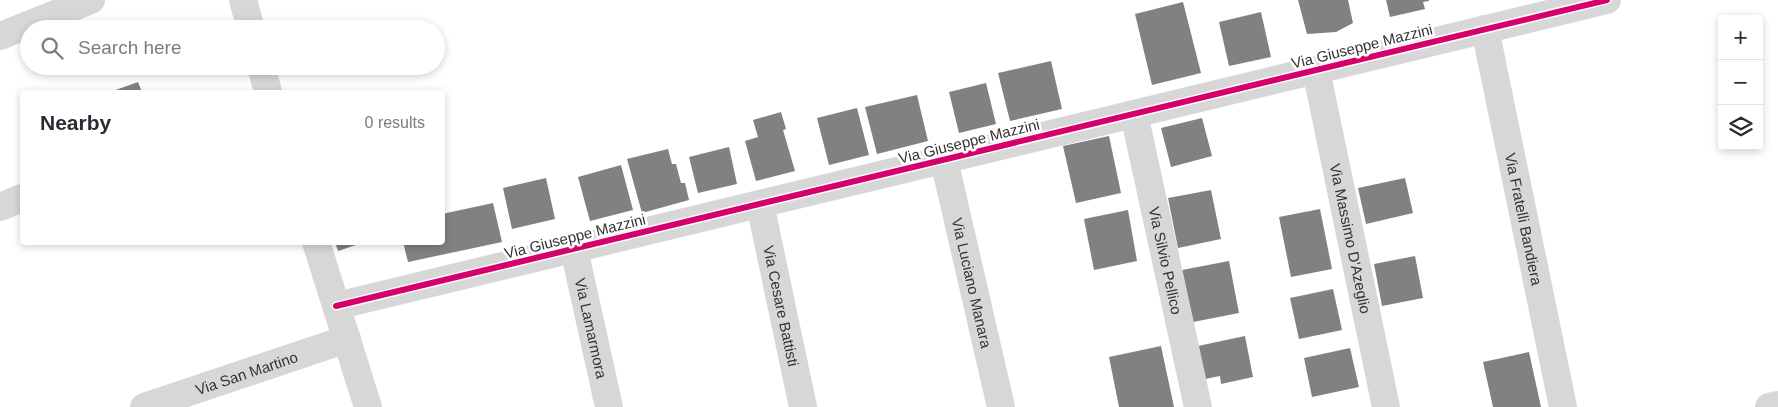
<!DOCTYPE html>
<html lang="en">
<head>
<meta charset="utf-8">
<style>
  body { margin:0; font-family:Helvetica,sans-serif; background:#f2f2f3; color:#2b2b33 }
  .controls { position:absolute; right:15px; top:15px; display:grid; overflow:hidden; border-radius:5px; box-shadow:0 2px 8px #0003 }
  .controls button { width:45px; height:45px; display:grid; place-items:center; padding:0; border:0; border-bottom:1px solid #e1e1e2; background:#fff; color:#2b2b33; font:25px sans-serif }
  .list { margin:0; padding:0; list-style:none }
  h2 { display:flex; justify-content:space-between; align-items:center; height:65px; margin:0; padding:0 20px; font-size:21px }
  h2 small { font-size:16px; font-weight:400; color:#7c7c81 }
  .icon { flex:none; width:28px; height:28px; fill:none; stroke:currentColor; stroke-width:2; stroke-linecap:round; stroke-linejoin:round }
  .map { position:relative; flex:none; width:1778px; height:407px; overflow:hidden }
  .search { position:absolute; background:#fff; box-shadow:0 2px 8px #0003; left:20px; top:20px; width:425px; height:55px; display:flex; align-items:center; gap:12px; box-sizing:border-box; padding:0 18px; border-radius:28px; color:#7c7c81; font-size:19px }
  .panel { position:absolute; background:#fff; box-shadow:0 2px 8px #0003; left:20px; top:90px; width:425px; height:155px; border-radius:5px }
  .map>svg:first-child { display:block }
  .building { fill:#818181 }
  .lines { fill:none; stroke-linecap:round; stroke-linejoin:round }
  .minor { stroke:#d7d7d7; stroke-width:28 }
  .cycleway-casing { stroke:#fff; stroke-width:9 }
  .cycleway { stroke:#d6006c; stroke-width:6 }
  .labels { text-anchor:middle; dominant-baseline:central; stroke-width:5; stroke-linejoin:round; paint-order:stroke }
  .street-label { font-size:15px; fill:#333; stroke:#fff }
</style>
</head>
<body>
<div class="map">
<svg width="1778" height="407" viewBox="0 0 1778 407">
  <rect width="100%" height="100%" fill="#fff"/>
  <path class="building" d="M1298 0H1348L1353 23 1336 32 1307 34Z
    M1386 0H1429V1L1423 2 1425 9 1390 17Z
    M1183 2 1201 73 1152 85 1135 14Z
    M1261 12 1271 57 1229 66 1219 22Z
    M1051 61 1062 109 1010 121 998 73Z
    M138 82 142 92H110Z
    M986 83 996 124 959 133 949 92Z
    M917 95 928 141 877 154 865 107Z
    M857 108 869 155 829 165 817 118Z
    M781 112 786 129 783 130 795 171 756 181 745 141 758 137 753 120Z
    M1202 118 1212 156 1171 167 1161 128Z
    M1109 136 1121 193 1076 203 1063 146Z
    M729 147 737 184 698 193 689 157Z
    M668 149 672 164H676L681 183H685L689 200 642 213 627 159Z
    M621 165 633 210 590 221 578 177Z
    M546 178 555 219 512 229 503 188Z
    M1405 178 1413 213 1366 224 1358 188Z
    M1211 190 1221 239 1178 248 1168 198Z
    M493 203 502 242 408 262 403 242H442V214Z
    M1320 209 1332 269 1291 277 1279 217Z
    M1128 210 1137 261 1094 270 1084 219Z
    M335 242H362V243L338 251Z
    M1415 256 1423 298 1382 306 1374 264Z
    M1229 261 1239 313 1193 322 1182 270Z
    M1333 289 1342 330 1299 339 1290 298Z
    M1245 336 1253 377 1221 384 1220 376 1205 379 1198 346Z
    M1161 346 1174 407H1119L1109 357Z
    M1350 348 1359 387 1312 397 1304 358Z
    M1529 352 1541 407H1493L1483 362Z"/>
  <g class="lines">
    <g class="minor">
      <path d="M243 0 251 29"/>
      <path id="s1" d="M1485 29 1563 407"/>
      <path d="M0 36 91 0"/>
      <path d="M261 66 268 92"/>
      <path id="s2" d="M1316 70 1386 407"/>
      <path id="s3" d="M1134 114 1198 407"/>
      <path id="s4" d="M944 160 1001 407"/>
      <path id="s5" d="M760 204 803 407"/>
      <path d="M0 207 22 198"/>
      <path d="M316 242 368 407"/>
      <path id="s6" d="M574 249 609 407"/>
      <path d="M336 306 1607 0"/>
      <path id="s7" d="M144 407 347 339"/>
      <path d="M1769 407 1778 405"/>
    </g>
    <g class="cycleway-casing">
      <path id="cycleway" d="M336 306 1607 0"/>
    </g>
    <use href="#cycleway" class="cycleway"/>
  </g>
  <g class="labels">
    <g class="street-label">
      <text transform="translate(1362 46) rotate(-14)">Via Giuseppe Mazzini</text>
      <text transform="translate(969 141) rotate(-14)">Via Giuseppe Mazzini</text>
      <text stroke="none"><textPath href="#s1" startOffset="194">Via Fratelli Bandiera</textPath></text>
      <text transform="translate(575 236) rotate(-14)">Via Giuseppe Mazzini</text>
      <text stroke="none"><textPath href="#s2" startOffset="172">Via Massimo D'Azeglio</textPath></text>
      <text stroke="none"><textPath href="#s3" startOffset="150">Via Silvio Pellico</textPath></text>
      <text stroke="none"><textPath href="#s4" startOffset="126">Via Luciano Manara</textPath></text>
      <text stroke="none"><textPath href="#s5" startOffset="104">Via Cesare Battisti</textPath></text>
      <text stroke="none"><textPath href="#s6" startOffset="81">Via Lamarmora</textPath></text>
      <text stroke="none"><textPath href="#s7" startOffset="108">Via San Martino</textPath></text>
    </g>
  </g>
</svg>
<div class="controls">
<button>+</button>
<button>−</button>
<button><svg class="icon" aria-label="layers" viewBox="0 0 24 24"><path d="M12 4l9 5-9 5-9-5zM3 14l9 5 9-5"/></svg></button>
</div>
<div class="search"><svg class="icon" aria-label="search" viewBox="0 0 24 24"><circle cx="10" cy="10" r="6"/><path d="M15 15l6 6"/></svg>Search here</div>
<section class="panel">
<h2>Nearby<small>0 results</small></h2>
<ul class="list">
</ul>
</section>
</div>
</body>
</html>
